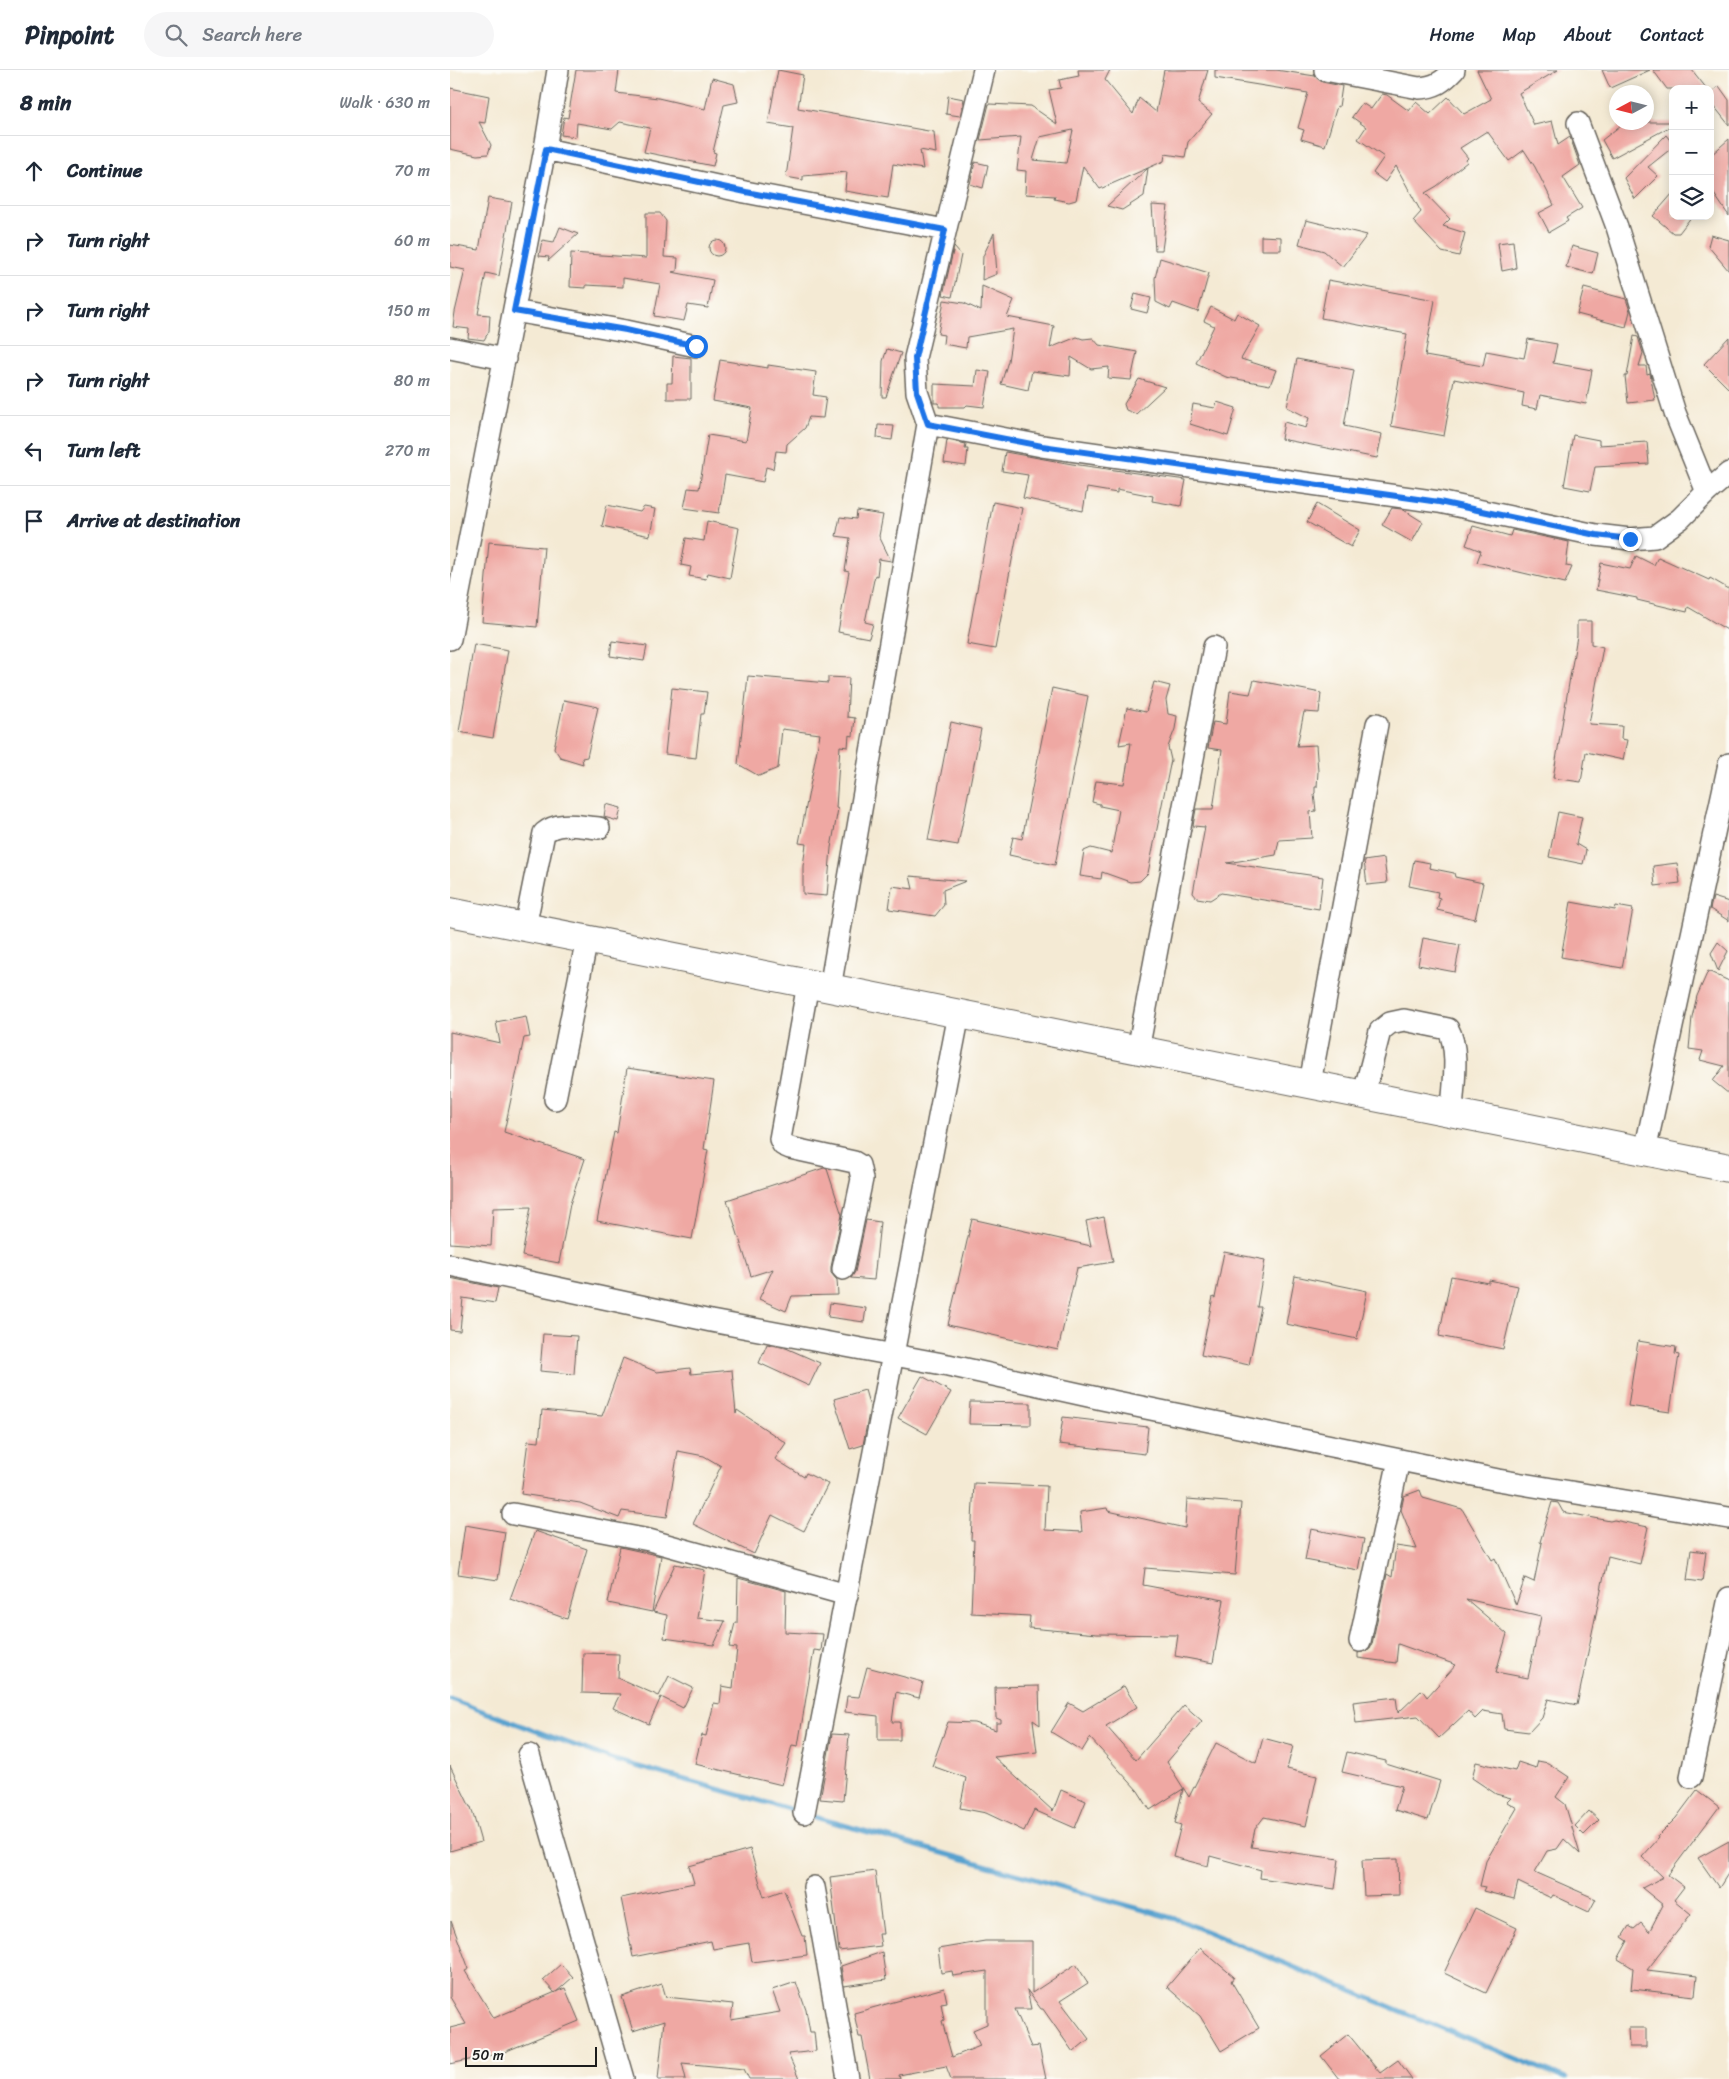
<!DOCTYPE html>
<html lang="en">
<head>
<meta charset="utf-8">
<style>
  body { margin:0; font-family:Sriracha,sans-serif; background:#f6f6f7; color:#1f2937 }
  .controls { position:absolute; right:15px; top:15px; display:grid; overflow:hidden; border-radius:10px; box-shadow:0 2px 12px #0003 }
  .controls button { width:45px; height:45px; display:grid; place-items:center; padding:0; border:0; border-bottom:1px solid #e0e1e3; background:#fff; color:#1f2937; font:25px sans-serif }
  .compass { position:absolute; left:1159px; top:15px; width:45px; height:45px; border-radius:50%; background:#fff; box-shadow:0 2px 12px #0003; rotate:263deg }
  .scale { position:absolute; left:15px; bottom:12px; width:132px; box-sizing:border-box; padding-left:5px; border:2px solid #1c1c1c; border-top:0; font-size:14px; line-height:18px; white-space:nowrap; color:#1c1c1c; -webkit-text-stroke:4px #fdfcf7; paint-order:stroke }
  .stop { position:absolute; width:15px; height:15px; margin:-11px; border:4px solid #1a73e8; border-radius:50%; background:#fff }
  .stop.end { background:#1a73e8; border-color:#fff; box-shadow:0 1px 5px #0008 }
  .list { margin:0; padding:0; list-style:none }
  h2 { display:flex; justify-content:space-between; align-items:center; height:65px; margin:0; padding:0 20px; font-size:21px }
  h2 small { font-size:16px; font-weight:400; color:#747a83 }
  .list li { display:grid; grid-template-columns:32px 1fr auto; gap:15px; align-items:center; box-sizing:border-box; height:70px; padding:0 20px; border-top:1px solid #e0e1e3 }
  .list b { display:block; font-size:19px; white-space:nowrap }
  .list em { font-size:16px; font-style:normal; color:#747a83 }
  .icon { flex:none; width:28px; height:28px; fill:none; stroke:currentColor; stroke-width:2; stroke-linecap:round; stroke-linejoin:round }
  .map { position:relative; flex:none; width:1279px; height:2009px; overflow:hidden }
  header { display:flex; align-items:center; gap:30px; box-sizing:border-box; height:70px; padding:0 25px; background:#fff; border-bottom:1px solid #e0e1e3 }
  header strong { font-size:24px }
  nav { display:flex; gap:28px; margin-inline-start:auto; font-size:18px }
  .search { width:350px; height:45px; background:#f6f6f7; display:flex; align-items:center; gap:12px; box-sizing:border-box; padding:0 18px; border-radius:28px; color:#747a83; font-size:19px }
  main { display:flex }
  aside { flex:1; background:#fff }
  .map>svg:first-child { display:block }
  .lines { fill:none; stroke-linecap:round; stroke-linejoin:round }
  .stream { stroke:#58a2cf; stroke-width:5 }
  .building { fill:#efa8a3; fill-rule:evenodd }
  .minor-casing { stroke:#68645c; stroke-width:24 }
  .highway-casing { stroke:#68645c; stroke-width:30 }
  .minor { stroke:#fff; stroke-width:21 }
  .highway { stroke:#fff; stroke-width:28 }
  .route { stroke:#1a73e8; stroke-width:6 }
</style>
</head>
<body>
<header>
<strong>Pinpoint</strong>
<div class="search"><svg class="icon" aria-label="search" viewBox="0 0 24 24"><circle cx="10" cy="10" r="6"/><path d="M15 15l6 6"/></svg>Search here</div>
<nav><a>Home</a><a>Map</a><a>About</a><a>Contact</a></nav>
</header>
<main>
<aside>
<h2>8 min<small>Walk · 630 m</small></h2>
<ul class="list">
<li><svg class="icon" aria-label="ahead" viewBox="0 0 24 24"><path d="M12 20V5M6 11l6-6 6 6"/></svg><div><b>Continue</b></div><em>70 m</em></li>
<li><svg class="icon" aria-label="right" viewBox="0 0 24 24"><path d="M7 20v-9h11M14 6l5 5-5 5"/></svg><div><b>Turn right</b></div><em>60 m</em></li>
<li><svg class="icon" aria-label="right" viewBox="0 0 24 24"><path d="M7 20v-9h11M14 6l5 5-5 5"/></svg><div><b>Turn right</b></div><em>150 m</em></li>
<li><svg class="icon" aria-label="right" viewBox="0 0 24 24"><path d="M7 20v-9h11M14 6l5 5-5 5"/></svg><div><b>Turn right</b></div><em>80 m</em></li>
<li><svg class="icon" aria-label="left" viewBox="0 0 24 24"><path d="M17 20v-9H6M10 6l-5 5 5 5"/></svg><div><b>Turn left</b></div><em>270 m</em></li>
<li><svg class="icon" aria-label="arrive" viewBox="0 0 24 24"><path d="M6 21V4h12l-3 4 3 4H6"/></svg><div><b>Arrive at destination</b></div></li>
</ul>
</aside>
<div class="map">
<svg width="1279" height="2009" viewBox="0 0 1279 2009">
  <rect width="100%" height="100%" fill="#fdfcf7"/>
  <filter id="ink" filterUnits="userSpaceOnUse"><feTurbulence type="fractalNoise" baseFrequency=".02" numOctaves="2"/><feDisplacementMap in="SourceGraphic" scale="10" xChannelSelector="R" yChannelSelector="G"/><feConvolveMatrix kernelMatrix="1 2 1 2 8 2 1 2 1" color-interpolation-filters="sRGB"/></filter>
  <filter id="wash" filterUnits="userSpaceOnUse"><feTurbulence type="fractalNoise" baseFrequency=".0096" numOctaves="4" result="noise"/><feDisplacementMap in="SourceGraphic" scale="20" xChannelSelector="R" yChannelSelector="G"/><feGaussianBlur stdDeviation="1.12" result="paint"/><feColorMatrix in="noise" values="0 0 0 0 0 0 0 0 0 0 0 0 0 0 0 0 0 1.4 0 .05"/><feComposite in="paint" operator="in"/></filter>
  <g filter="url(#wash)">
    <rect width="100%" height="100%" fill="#f4ead4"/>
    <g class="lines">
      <path class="stream" d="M0 1629 164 1690 350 1742
        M358 1745 729 1850 1116 2009"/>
    </g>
    <g id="blocks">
      <path class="building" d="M126 0H169L166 23 208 28 255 39 262 8 284 14 288 32 274 35 263 82 266 83 263 96 194 82 200 58 170 52 162 59 127 53 126 67 111 65 114 47 118 48Z
        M328 0 353 5 348 38 484 62 486 83 470 80 473 99 443 94 438 128 395 121 397 102 353 106V110L336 107 343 58 318 54Z
        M628 0H660L655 10 683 44 689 28 706 42 714 0H758L748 33 762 44 738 72 735 87 715 84 714 91 698 98 694 126 672 140 657 136 698 98 650 119 633 96 626 130 619 132 604 129 605 126 575 124 576 101 567 100 571 67 530 70 539 34 581 36 607 54 599 20 611 18 609 10 629 6ZM623 60 616 93 583 90 590 67Z
        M765 0H826L865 6 872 12 892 16 889 37 887 36 875 76 851 69 854 60 848 58 858 23 765 8Z
        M1027 0H1108L1069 23 1084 55 1102 51 1108 75 1120 67 1130 95 1113 107 1132 138 1116 148 1118 151 1099 162 1089 143 1104 135 1085 97 1074 80 1059 91 1037 61 1010 78 1018 88 1016 90 1017 92 987 116 975 123 1000 149 993 156 1015 163 1009 186 992 182 963 151 971 142 946 96 935 112 923 103 934 87 908 69 916 57 902 47 912 33 921 39 932 24 937 25 959 41 966 32 980 44 998 27 1014 44 1041 29Z
        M1152 0H1200L1160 18Z
        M1203 0H1242L1257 19H1217Z
        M1269 16 1279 30V55L1260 31V23Z
        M0 18 39 26 35 53 29 52 41 75 38 84 27 85 0 79Z
        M498 26 514 29 510 46 496 44Z
        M1175 52H1223V55L1162 88 1152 70Z
        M1216 65 1223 74V77L1198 97 1208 106 1185 129 1174 108Z
        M1279 69V146L1260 118V86Z
        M525 92 538 95 533 118 520 114Z
        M1223 123V146H1242L1229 163H1223L1203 146Z
        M38 128 62 132 49 206 36 203 28 244 40 245 39 261 34 270 18 268 19 259 3 257 5 242 15 200 0 197V175L29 180Z
        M702 135 718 136 712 180H705Z
        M196 143H210L216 151 214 187 228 188 227 201 222 202 263 210 258 238 238 235 234 251 204 246 210 214 173 208V217L136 215V218L120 217 121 183 196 188Z
        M856 150 917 165 893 197 874 181 849 174Z
        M110 157 128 164 98 191 99 187 89 186 92 170 104 172Z
        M544 163 547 204 532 210 533 186Z
        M1261 165 1279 170V201L1258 176Z
        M811 166 831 167V180H811Z
        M259 178a8 8 0 1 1 16 0a8 8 0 1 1-16 0Z
        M1063 171 1066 198 1052 201 1048 173Z
        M1122 176 1148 183 1143 204 1116 197Z
        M504 177 511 185 502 227 493 225Z
        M710 188 759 203 748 242 723 233 720 239 706 232 705 208Z
        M878 210 985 230 975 286 1033 296 1036 281 1074 288 1078 269 1107 274 1103 293 1142 300 1136 334 1090 325 1087 339 1072 336 1074 323 1004 309 994 366 941 356 957 264 871 248Z
        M532 216 564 230 557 247 604 256 600 278 627 267 633 269 643 268 649 275 687 282 681 310 658 308 659 297 641 299 621 287 620 306 582 301 578 320 551 314 558 291 563 259 517 267 516 278 493 274 494 265 488 264 494 230 514 233 531 241Z
        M1134 218 1176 229 1180 241 1176 257 1127 244Z
        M685 224 701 228 697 243 681 239Z
        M761 237 784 249 787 243 810 256 791 289 826 300 820 315 776 307 746 293 764 256 754 251Z
        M1184 266 1188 267 1193 283 1189 296H1196L1197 304 1200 303 1205 330 1178 333 1175 306H1177Z
        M1279 267V319L1254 294Z
        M437 279 451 283 436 327H432L433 291Z
        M223 286 241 288V329H217V313H222Z
        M847 289 904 300 894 356 932 364 927 388 831 369 834 352 856 358 859 348 837 337Z
        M270 290 318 298V295L366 302 363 325 376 327 373 348 359 347 355 358 337 374 336 382 326 381 323 399 316 397 313 412 275 405 269 443 234 438 238 418 249 419 258 365 296 371 302 338 263 331Z
        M527 300 540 302 534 337 517 335 515 337H489V333H484V314L525 316Z
        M689 309 715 317 686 344 676 340 674 334Z
        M767 332 786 338 778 366 740 354 743 334 765 338Z
        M428 355 444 356 442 370 427 368Z
        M1123 365 1149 370V375L1197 372 1199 394 1145 397 1140 421 1114 416Z
        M497 370 516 374 515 379H518L516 396 494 393Z
        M555 382 622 394 736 410 731 436 702 431 703 426 667 419V423L637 418 633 441 573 428 578 405 552 401Z
        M543 432 572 438 545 579 517 574Z
        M867 434 910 460 901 477 857 452Z
        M157 435 190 442 194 437 205 439 200 466 152 456Z
        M942 438 952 439 973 452 962 472 932 455Z
        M407 441 433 445 429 466 441 491 429 489 427 506 425 505 415 552 423 554 419 568 388 562 399 502 395 501 400 468 386 466 390 447 406 449Z
        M257 451 289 458 280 508 258 503 256 509 239 506 241 497 231 495 236 468 254 471Z
        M1023 456 1060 466 1062 460 1119 472 1116 496 1122 497 1115 513 1027 492 1031 481 1016 475Z
        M39 472 94 477 87 557 32 552Z
        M1186 486 1204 495 1208 487 1259 510 1260 508 1279 519V561L1238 537 1237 542 1187 530V528L1146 520 1151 493 1180 499Z
        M1127 551H1141V574L1153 577 1139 654 1172 656 1171 669 1177 670 1173 690 1136 682 1131 712 1103 708 1127 566Z
        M162 571 197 576 194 591 160 586Z
        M24 574 58 580 43 668 9 662Z
        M298 606 378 613V607L399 608 397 647 405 648 403 666 399 665 398 677 390 676 386 738 388 739 381 778 377 826 353 824V796L356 774 349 773 370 664 332 659 328 698 309 706 288 694Z
        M804 610 871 623 869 643 854 642 847 676 866 675 868 701 867 717H865V723L864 724 866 741 860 742 862 768 829 770 826 785 777 793 873 807 869 839 771 823 760 830 747 828 743 823 755 757 743 756 746 739H763L772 680 758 678 763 652 776 654 780 621 800 624Z
        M704 612 720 616 716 630 718 644 727 646 725 659 718 677 721 690 698 803 690 811 680 812 652 802 651 809 630 806 634 781 641 778 661 783 669 740 650 736V734L642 732 646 711 674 714 681 673 669 675 677 638 696 642Z
        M222 618 257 622 254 644H251L246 688 215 684Z
        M602 618 638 626 605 795 559 785 563 767 572 769Z
        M114 630 148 637 137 687 132 688 133 694 110 687 104 678Z
        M501 652 531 659 508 775 478 770Z
        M156 734 171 738 168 751 154 747Z
        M1108 742 1132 747 1126 774 1136 780 1133 794 1099 787Z
        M934 788 937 813 917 815 914 791Z
        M964 790 980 793 979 798 1004 803 1005 807 1033 813 1025 849 987 840 990 828 987 827 988 822 959 816Z
        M1227 793 1230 813 1205 816 1203 796Z
        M460 806 516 811 493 820 494 835 485 846 439 839 442 816 463 819Z
        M1263 827 1279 832V851L1260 839Z
        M1121 832 1165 840 1166 836 1183 839 1172 898 1111 887Z
        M973 868 1010 875 1005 902 968 895Z
        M1268 872 1278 881 1268 901 1261 883Z
        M1258 901 1279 911V1024L1263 1011 1274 996 1250 990 1253 981 1239 979 1242 947 1247 926Z
        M76 946 80 967 74 968 54 1062 135 1089 120 1134 109 1193 72 1186 81 1137 43 1138 41 1176 0 1173V962L50 973 46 952Z
        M177 998 264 1011 254 1079 258 1080 242 1169 147 1151 164 1062 167 1063Z
        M374 1098 377 1099 392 1145 381 1197V1203L387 1210 388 1225 342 1226 336 1241 309 1229 323 1199 301 1206 277 1130Z
        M654 1147 663 1192 627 1198 608 1280 498 1255 522 1149 641 1176 636 1151Z
        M416 1150 430 1152 424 1210 401 1208 405 1202Z
        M774 1182 815 1190 807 1237H811L799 1295 751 1285 763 1227 765 1228Z
        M845 1206 917 1221 907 1269 836 1254Z
        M1001 1206 1039 1213V1210L1068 1216 1053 1279 989 1266Z
        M0 1208 48 1218 45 1233 13 1228 10 1261 0 1260Z
        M380 1233 416 1238 414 1252 378 1247Z
        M93 1264 127 1266 124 1304 90 1301Z
        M1188 1271 1226 1277 1225 1284 1229 1285 1220 1342 1178 1336Z
        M317 1274 336 1278 370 1293 359 1316 309 1293Z
        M173 1288 207 1302 240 1298 241 1304 282 1300 286 1344 287 1340 336 1373 325 1389 354 1407 356 1403 378 1414 354 1461 322 1445 304 1484 243 1454 271 1396 254 1386 228 1381 217 1447 172 1441 169 1448 130 1433 71 1424 78 1371 89 1372 92 1340 152 1346Z
        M472 1306 501 1322 477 1364 448 1348Z
        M415 1320 420 1337 413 1375 400 1379 384 1329Z
        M520 1332 581 1333V1355L519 1354Z
        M613 1347 698 1357 695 1384 609 1374Z
        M524 1413 597 1416 595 1460 632 1462 630 1442 657 1438 658 1441 735 1458 737 1429 791 1433 785 1505 695 1498 693 1515 774 1530 763 1593 725 1586 728 1565 647 1564 579 1558 580 1546 521 1543 524 1470H521Z
        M970 1420 973 1428 1012 1439 1042 1490 1045 1488 1066 1535 1075 1508 1084 1512 1092 1473 1090 1472 1102 1432 1108 1433 1113 1442 1160 1451 1164 1450 1198 1457 1190 1494 1158 1486 1127 1635 1098 1629 1092 1648 1079 1662 1054 1659 1052 1644 1033 1641 1025 1649 1018 1641 989 1668 968 1646 906 1653 903 1632 946 1627 948 1643 972 1620 977 1627 1006 1595 948 1574 946 1593 908 1588V1583L919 1580 922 1574 937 1504 942 1507 946 1476 967 1479 951 1440 954 1426ZM1016 1529 1091 1546 1078 1608 1046 1602 1057 1564Z
        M15 1455 55 1462 48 1510 8 1504Z
        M861 1459 914 1469 908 1500 855 1490Z
        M85 1461 137 1479 117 1549 60 1529Z
        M170 1477 211 1486 202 1542 158 1533Z
        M1241 1480 1256 1482 1252 1512 1237 1510Z
        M225 1494 255 1500 247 1548 275 1551 264 1575 214 1568 217 1545 203 1542Z
        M288 1508 336 1521 335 1562 373 1564 371 1581 364 1580 348 1676 342 1675 332 1715 245 1694 252 1665 256 1666 264 1633 270 1634 272 1616 283 1618 287 1578 279 1577 285 1553H287Z
        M133 1583 169 1584 168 1608 209 1626 219 1606 243 1618 233 1638 211 1627 199 1654 163 1638 170 1624 132 1623Z
        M417 1597 473 1612 469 1628 446 1622 442 1652H450V1670H428V1646L395 1642 397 1626 409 1627Z
        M589 1616 590 1655 583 1650 587 1682 544 1687 603 1741 611 1720 636 1731 625 1758 584 1740 574 1761 536 1743 510 1738 516 1708 482 1696 498 1652 525 1653 546 1660V1653H551V1650L546 1648 545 1617Z
        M674 1616 687 1637 656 1656 686 1690 734 1635 752 1651 717 1692 739 1727 766 1673 806 1693 813 1668 843 1676 837 1699 867 1706 856 1756 814 1747 805 1759 801 1777 889 1789 885 1819 810 1808 811 1800 760 1786 758 1796 723 1787 731 1755 725 1753 733 1719 700 1740 688 1721 640 1668 632 1681 601 1662 619 1633 633 1641Z
        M382 1664 399 1665 393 1731 370 1729Z
        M897 1682 936 1691V1694L990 1711 978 1750 945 1740 952 1716 892 1702Z
        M1088 1691 1098 1693 1119 1707 1106 1727 1115 1734 1130 1784 1114 1769 1107 1779 1097 1781 1085 1802 1146 1829 1139 1842 1103 1825 1101 1828 1068 1812 1064 1829 1033 1821 1035 1817 1030 1816 1036 1791 1067 1738 1057 1732 1061 1728 1046 1724 1022 1708 1026 1692 1065 1701 1068 1692 1086 1698Z
        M0 1696 20 1737H21L31 1772 0 1781Z
        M1247 1720 1269 1737 1218 1805 1234 1817 1224 1830 1241 1844 1197 1900 1247 1906 1245 1926 1182 1919 1181 1920 1183 1898 1168 1889 1178 1871 1172 1867 1179 1856 1184 1859 1191 1853 1199 1862 1213 1835 1192 1818 1213 1807 1192 1787 1209 1768 1208 1766 1226 1748Z
        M1139 1741 1149 1750 1134 1765 1125 1756Z
        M1279 1771V1802L1269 1818 1248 1788Z
        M300 1779 314 1827 334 1820 352 1866H355L357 1885 302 1892 299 1873 263 1879 261 1871 183 1887 171 1828 244 1813 239 1796Z
        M948 1789 949 1825 914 1826 912 1790Z
        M425 1801 433 1864H429L431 1876 389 1881 380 1807Z
        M1025 1838 1067 1858 1036 1923 994 1903Z
        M1 1851 19 1899 15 1901 44 1948 115 1918 129 1951 47 1985V1984L0 1994V1958L16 1954 0 1927Z
        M535 1871H582V1923L626 1894 638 1913 610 1931 639 1969 623 1982 593 1939H591L577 1920 581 1939H565L581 1977 589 1976 596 2009H501L496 1996 449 2005 450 2009H420L412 1967H409L404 1943 494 1918 497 1932 491 1933 494 1950 492 1951 502 1987 530 1976 523 1960 537 1954V1901L503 1906 502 1901 491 1903 488 1879Z
        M750 1878 784 1907 781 1911 809 1958 771 1981 750 1946 717 1917Z
        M432 1882 436 1910 394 1916 391 1896Z
        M111 1894 123 1907 105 1923 93 1910Z
        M346 1912 356 1940 360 1962H364L366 1981 338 1984 349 2009H299L294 1999 232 1993 236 2009H208L214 1951 183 1961 172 1927 212 1914 216 1927 283 1934 281 1950 330 1942 322 1920Z
        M1178 1958H1196V1977H1179Z
        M898 1964 930 2003 948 1990 962 2009H889L871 1986Z"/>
    </g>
  </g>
  <g filter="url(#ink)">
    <use href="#blocks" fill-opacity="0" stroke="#68645c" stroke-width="1"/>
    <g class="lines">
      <g class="minor-casing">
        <path id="minor" d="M875 0 969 18C985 17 993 12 1004 0
          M1128 53 1167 157 1225 343 1257 422
          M95 79 295 122 495 160
          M64 241 176 261 246 276
          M0 278 55 289
          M478 354 592 376 989 432 1146 465 1180 469 1205 467 1230 449 1257 422 1279 403
          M0 569 95 79 108 0
          M75 857 94 763C109 750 130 757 149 758
          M358 914 330 1069 333 1075 340 1078 404 1092 409 1095 412 1109 393 1199
          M380 918 478 354 467 322 465 288 534 0
          M688 980 764 577
          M860 1013 927 654
          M914 1023 930 961 940 953 954 950 998 959C1010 980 1003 1017 1002 1041
          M105 1029 137 869
          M1195 1081 1279 694
          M0 1195 261 1251 498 1295 652 1329 1048 1410 1279 1448
          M63 1444 199 1470 397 1525
          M910 1571 949 1390
          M79 1685 173 2009
          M1241 1707 1279 1528
          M354 1743 509 944
          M364 1817 398 2009"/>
      </g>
      <g class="highway-casing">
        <path id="highway" d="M0 842 1279 1098"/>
      </g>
      <use href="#minor" class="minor"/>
      <use href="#highway" class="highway"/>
    </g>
  </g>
  <g class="lines" filter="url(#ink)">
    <path class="route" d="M246 276 176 260 64 241 96 79 296 122 495 160 465 288 467 322 478 354 592 376 989 432 1146 465 1180 469"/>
  </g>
</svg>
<div class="controls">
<button>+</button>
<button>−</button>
<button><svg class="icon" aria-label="layers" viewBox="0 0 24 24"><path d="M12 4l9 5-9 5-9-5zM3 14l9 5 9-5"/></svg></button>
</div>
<svg class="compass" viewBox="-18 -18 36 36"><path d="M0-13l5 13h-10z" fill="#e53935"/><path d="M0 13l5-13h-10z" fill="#747a83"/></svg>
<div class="scale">50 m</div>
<div class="stop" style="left:246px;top:276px"></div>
<div class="stop end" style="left:1180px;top:469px"></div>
</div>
</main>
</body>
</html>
